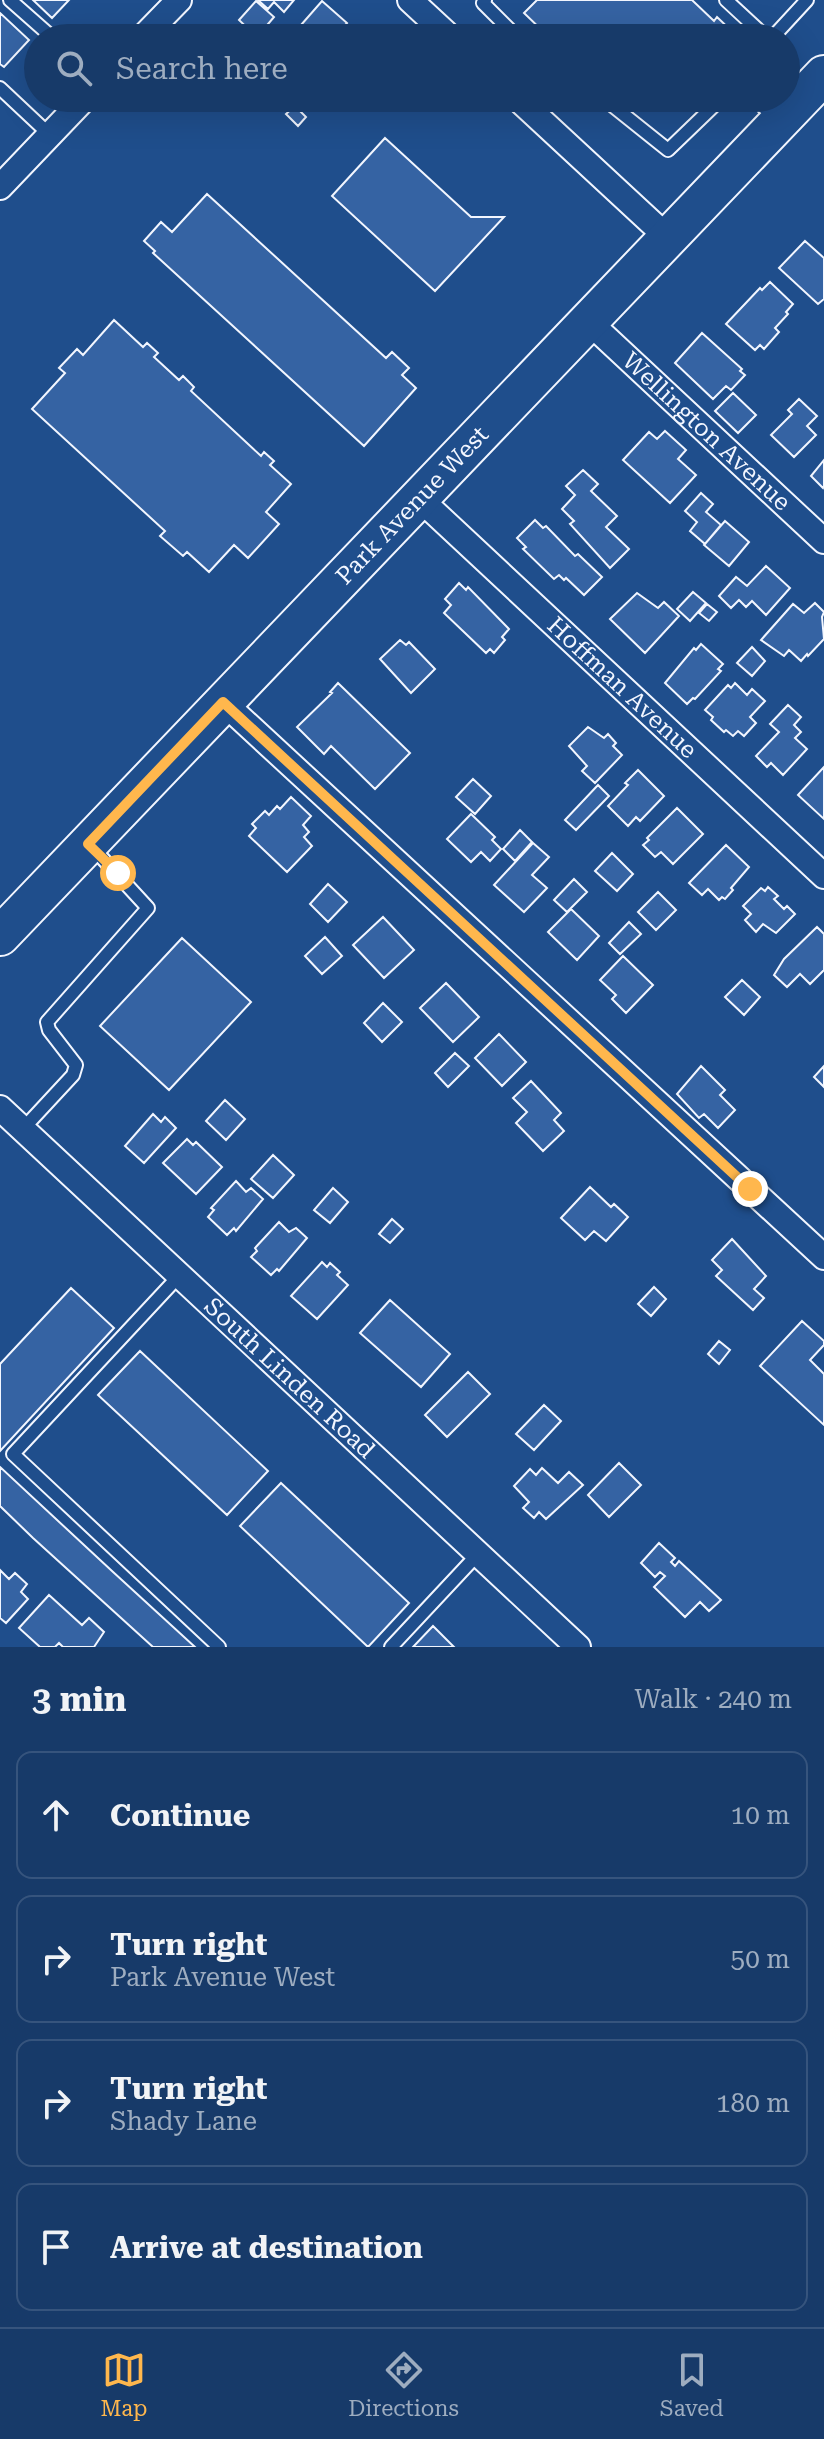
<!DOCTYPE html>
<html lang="en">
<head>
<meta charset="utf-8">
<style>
  body { margin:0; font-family:"Roboto Serif",serif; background:#244571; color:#f1f3f6 }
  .stop { position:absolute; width:24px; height:24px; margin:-18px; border:6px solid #ffb74d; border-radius:50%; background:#fff }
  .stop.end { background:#ffb74d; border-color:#fff; box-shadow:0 2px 8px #0008 }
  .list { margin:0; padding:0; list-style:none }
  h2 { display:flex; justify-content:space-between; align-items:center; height:104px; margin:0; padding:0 32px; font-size:34px }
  h2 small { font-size:26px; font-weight:400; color:#9eadc0 }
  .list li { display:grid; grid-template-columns:52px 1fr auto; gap:24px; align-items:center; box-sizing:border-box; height:128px; margin:0 16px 16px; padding:0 16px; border:2px solid #36547d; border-radius:16px }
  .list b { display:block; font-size:30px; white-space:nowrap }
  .list p { margin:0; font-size:26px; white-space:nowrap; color:#9eadc0 }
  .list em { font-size:26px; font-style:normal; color:#9eadc0 }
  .icon { flex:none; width:44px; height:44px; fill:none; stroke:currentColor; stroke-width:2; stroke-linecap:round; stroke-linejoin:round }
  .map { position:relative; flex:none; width:824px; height:1647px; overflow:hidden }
  .search { position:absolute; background:#173a69; box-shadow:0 8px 32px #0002; left:24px; right:24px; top:24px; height:88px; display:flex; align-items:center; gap:20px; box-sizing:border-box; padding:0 28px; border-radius:44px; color:#9eadc0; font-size:30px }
  .sheet { height:680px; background:#173a69 }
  nav { display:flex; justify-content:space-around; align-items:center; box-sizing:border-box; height:112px; border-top:2px solid #36547d; background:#173a69; font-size:22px; color:#9eadc0 }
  nav a { display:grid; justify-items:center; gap:4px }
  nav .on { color:#ffb74d }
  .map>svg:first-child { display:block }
  .building { fill:#3563a3; stroke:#f2f6ff; stroke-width:2 }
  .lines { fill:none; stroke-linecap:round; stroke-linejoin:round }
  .service-casing { stroke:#f2f6ff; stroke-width:16 }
  .minor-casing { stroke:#f2f6ff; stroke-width:28 }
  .primary-casing { stroke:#f2f6ff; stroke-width:42 }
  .service { stroke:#1f4e8c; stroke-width:12 }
  .minor { stroke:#1f4e8c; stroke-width:24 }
  .primary { stroke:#1f4e8c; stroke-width:38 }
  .route { stroke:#ffb74d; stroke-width:10 }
  .labels { text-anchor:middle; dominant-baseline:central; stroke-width:6; stroke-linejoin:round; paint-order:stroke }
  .street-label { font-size:24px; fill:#f2f6ff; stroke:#1f4e8c }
</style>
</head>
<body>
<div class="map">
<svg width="824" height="1647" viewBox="0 0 824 1647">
  <rect width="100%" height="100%" fill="#1f4e8c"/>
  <path class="building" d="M33 0H69L52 18Z
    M258 0H294L284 12 274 2 268 9Z
    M537 0H692L714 21 717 17 739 38H625L619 32 613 38H550L524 13Z
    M256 1 274 17 257 37 239 20Z
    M322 1 347 23 336 35 340 38H315L301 25Z
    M0 13 29 40 4 67 0 64Z
    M677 98H701L690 110Z
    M295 106 306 117 298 126 286 114Z
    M385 138 471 217H504L435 291 332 196Z
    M207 194 386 358 392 352 409 368 402 375 416 388 364 446 153 253 155 251 144 241 161 222 172 232Z
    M805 241 824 258V299L818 304 779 268Z
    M770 282 793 304 786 312 788 314 775 328 779 332 764 349 760 345 755 350 726 324 760 288 762 290Z
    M114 320 143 347 147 343 158 353 154 357 179 380 183 376 194 387 191 391 261 456 264 452 274 461 270 465 291 484 266 512 279 524 248 558 234 545 209 572 187 552 183 556 160 536 165 531 32 409 65 373 59 368 77 349 83 355Z
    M702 333 742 369 740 371 745 375 731 390 726 386 713 399 675 363Z
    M733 393 756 415 738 433 715 411Z
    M799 399 817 416 807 426 816 435 794 457 771 435 792 414 788 410Z
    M665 431 686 450 678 459 696 475 670 503 623 460 649 432 657 439Z
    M824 460V486L823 488 811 476Z
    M583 470 598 484 591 491 617 516 606 527 629 549 610 568 570 524 574 521 562 509 575 495 566 486Z
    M701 493 713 504 706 512 721 525 705 544 690 531 697 522 685 511Z
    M535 520 543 528 546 526 575 556 578 554 602 577 584 595 566 578 564 580 559 575 554 579 523 549 526 547 517 538Z
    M725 521 749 542 729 566 704 545Z
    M766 566 790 588 766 615 752 601 746 607 739 600 731 608 719 596 736 577 747 586Z
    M459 583 466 590 468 587 509 629 502 637 505 640 494 653 490 649 486 653 444 613 451 605 445 599Z
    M693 592 706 603 690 621 677 609Z
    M637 593 658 608 664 602 679 616 645 653 610 619Z
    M815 603 824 612 822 617 824 639 808 656 807 654 801 661 789 650 784 656 761 640 793 604 804 613Z
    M707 604 717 612 709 621 699 613Z
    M400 640 406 645 409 642 435 669 411 693 380 659Z
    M701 644 723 664 718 669 721 671 695 699 693 698 687 704 665 683 694 648 696 650Z
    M752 647 765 661 752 676 737 663Z
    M338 683 410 753 375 789 331 746 324 754 297 727 332 693 330 692Z
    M735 683 747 695 752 689 765 701 750 717 756 723 744 736 738 731 733 736 726 730 724 732 711 720 713 717 705 710 728 685 731 688Z
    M788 705 801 717 794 725 801 732 795 738 807 749 783 775 771 763 767 767 756 756 779 732 770 724Z
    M588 727 604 738 608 734 616 743 613 746 622 755 595 783 582 771 587 766 569 746Z
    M824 767V819L798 795Z
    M638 770 664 796 640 821 636 817 628 826 608 806 628 785 625 783Z
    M473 779 491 796 475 814 456 797Z
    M598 785 609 796 576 830 565 820Z
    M291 797 311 816 303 825 309 832 304 837 312 846 287 872 249 836 256 828 252 824 265 811 269 815 277 806 280 809Z
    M677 808 703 834 673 864 661 852 655 857 643 845 649 840 647 838Z
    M471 814 495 837 492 840 501 849 490 861 481 852 471 862 447 839Z
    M520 830 532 842 515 861 503 849Z
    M533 843 549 857 532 875 547 888 524 912 494 885Z
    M726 845 749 867 731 888 733 890 725 899 722 897 719 900 708 889 702 895 689 883Z
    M612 853 633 874 617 891 595 871Z
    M574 879 587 892 567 912 554 900Z
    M328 884 347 902 328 922 310 904Z
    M768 887 778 896 774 899 784 909 787 906 795 914 776 933 763 924 756 932 745 920 751 914 743 906 761 888 765 891Z
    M658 892 676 910 656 930 638 912Z
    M571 909 599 936 577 960 548 932Z
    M383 917 414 950 384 978 353 945Z
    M629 922 641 934 620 954 609 943Z
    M817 927 824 934V970L810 984 800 974 787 987 774 975 784 959Z
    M325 937 342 956 322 974 305 956Z
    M182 938 251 1002 169 1090 100 1026Z
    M623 956 653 985 626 1013 612 999 616 995 600 980Z
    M742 980 760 997 744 1015 725 997Z
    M446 983 479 1017 453 1042 420 1008Z
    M383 1003 402 1022 382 1042 364 1023Z
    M499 1034 526 1062 502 1086 475 1058Z
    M455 1053 469 1066 448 1087 435 1073Z
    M701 1066 725 1090 720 1095 735 1110 718 1128 704 1114 699 1118 677 1094Z
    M824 1066V1087L814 1077Z
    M531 1081 561 1113 554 1120 564 1131 543 1151 516 1123 527 1112 513 1098Z
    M225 1100 245 1119 226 1140 206 1121Z
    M153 1114 161 1122 165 1117 176 1128 144 1163 125 1146Z
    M187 1139 193 1145 196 1142 222 1167 196 1194 163 1163Z
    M273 1155 294 1175 273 1198 251 1179Z
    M236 1181 246 1192 251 1188 263 1199 236 1231 234 1228 227 1235 208 1217 214 1210 211 1208Z
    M590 1187 611 1207 614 1204 628 1217 606 1241 594 1231 585 1240 561 1218Z
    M333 1188 348 1202 330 1223 314 1210Z
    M392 1219 403 1229 390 1243 379 1234Z
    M279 1222 289 1232 296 1228 307 1238 279 1271 277 1269 271 1275 251 1257 257 1251 255 1248Z
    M732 1239 766 1276 754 1289 764 1298 753 1310 716 1276 722 1270 712 1260Z
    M322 1262 327 1267 330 1263 340 1272 337 1275 348 1285 317 1319 291 1296Z
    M654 1287 666 1299 651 1316 638 1304Z
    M71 1288 114 1328 0 1451V1364Z
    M390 1300 450 1354 421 1387 360 1333Z
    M802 1321 824 1341V1345L810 1360 824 1374V1425L760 1366Z
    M719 1341 730 1350 719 1364 708 1354Z
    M140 1351 268 1471 227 1515 98 1395Z
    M468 1372 490 1394 447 1437 425 1415Z
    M544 1405 561 1421 534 1450 516 1434Z
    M619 1463 641 1485 609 1517 588 1495Z
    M0 1467 112 1571 195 1647H153L33 1538 0 1506Z
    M542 1468 558 1483 569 1472 583 1485 546 1519 539 1512 534 1518 523 1508 529 1502 514 1486 530 1469 536 1475Z
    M281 1483 409 1603 368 1647 240 1526Z
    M659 1543 675 1558 671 1562 675 1566 679 1561 721 1600 709 1611 700 1602 685 1617 654 1587 665 1576 660 1572 655 1577 641 1563Z
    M0 1570 9 1579 15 1573 27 1584 21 1592 28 1599 6 1623 0 1618Z
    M49 1595 82 1625 89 1618 104 1632 94 1647H63L59 1643 55 1647H40L19 1628Z
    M433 1626 454 1647H413Z"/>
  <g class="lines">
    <g class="service-casing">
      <path id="service" d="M10 0 53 38
        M485 0 483 3 518 38
        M726 0 767 38
        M772 38 807 0
        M0 88 50 135
        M603 98 668 150 722 98
        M753 98 777 119
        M22 1130 73 1075 76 1065 49 1030 47 1022 148 908 92 847
        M178 1277 13 1454 219 1647
        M391 1647 478 1554"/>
    </g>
    <g class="minor-casing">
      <g id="minor">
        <path d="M410 0 451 38"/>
        <path d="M142 38 179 0"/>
        <path d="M517 98 667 237"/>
        <path d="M0 187 85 98"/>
        <path id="s1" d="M588 321 824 541"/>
        <path id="s2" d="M419 498 824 876"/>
        <path d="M223 702 824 1257"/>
        <path id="s3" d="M0 1108 578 1647"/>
      </g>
    </g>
    <g class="primary-casing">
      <g id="primary">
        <path id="s4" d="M0 936 824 75"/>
      </g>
    </g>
    <use href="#service" class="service"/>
    <use href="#minor" class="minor"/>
    <use href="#primary" class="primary"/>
  </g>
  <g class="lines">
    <path class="route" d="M118 873 88 844 223 702 750 1189"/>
  </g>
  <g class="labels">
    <g class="street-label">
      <text stroke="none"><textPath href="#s1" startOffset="162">Wellington Avenue</textPath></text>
      <text stroke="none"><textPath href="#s4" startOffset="596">Park Avenue West</textPath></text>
      <text stroke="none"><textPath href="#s2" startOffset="278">Hoffman Avenue</textPath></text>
      <text stroke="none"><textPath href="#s3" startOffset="396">South Linden Road</textPath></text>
    </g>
  </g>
</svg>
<div class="stop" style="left:118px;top:873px"></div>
<div class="stop end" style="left:750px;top:1189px"></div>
<div class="search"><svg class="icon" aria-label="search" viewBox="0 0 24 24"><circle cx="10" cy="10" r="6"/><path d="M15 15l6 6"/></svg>Search here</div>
</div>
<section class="sheet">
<h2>3 min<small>Walk · 240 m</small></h2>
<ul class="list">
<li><svg class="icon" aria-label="ahead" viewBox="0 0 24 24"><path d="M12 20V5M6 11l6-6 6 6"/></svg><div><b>Continue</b></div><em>10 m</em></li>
<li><svg class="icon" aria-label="right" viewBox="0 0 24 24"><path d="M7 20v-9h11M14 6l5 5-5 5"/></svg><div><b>Turn right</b><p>Park Avenue West</p></div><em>50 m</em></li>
<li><svg class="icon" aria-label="right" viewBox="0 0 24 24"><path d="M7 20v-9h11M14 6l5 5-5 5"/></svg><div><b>Turn right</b><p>Shady Lane</p></div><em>180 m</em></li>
<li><svg class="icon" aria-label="arrive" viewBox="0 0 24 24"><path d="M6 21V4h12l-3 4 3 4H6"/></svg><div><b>Arrive at destination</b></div></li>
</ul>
</section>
<nav>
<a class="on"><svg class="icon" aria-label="map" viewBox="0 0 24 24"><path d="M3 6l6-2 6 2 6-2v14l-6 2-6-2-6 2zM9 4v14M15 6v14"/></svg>Map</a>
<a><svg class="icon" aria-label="directions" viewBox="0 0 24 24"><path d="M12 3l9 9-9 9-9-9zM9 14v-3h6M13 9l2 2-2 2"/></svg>Directions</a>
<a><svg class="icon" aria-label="saved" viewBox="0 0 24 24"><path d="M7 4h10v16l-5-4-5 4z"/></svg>Saved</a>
</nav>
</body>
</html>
